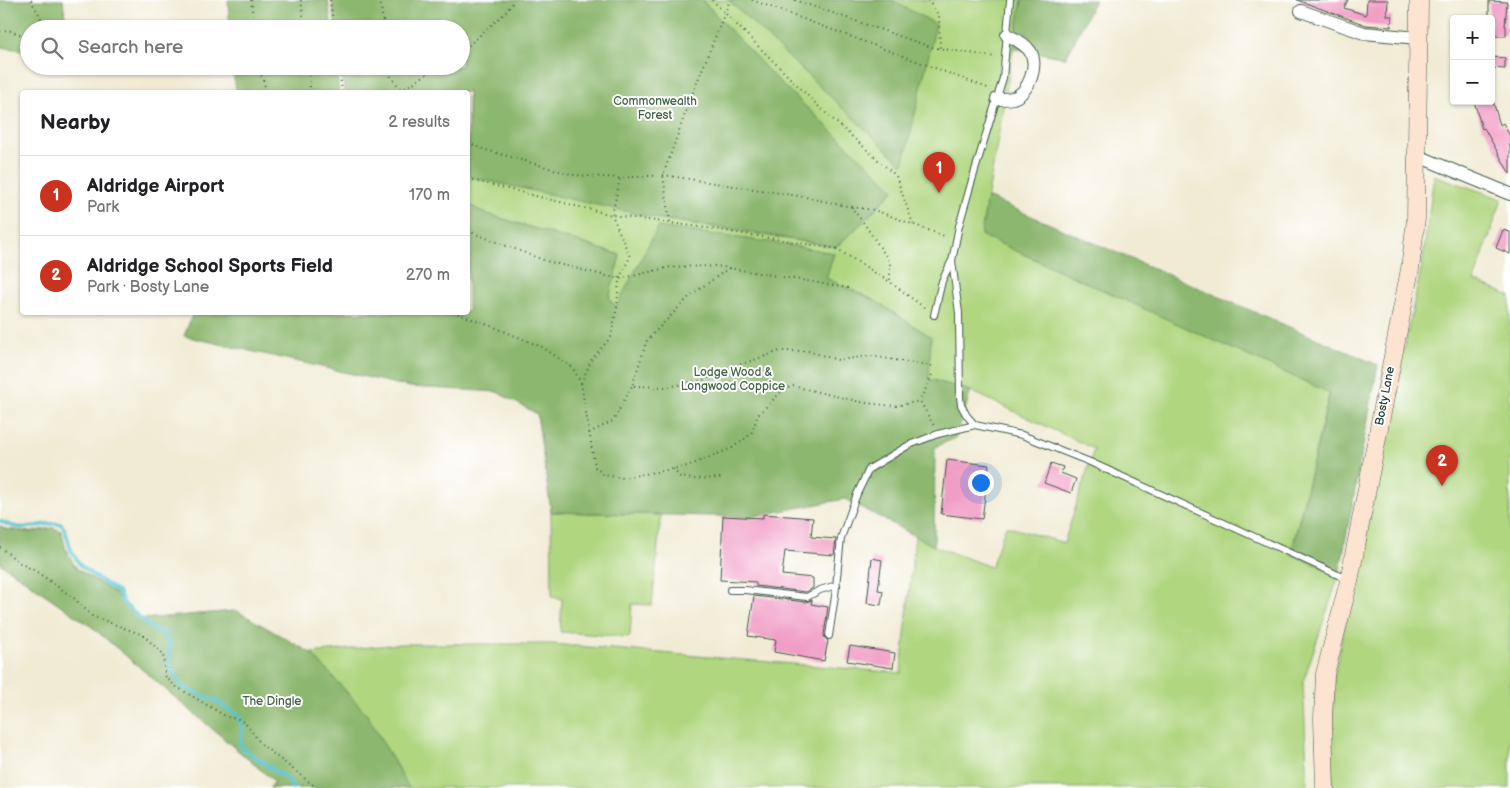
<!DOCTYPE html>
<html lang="en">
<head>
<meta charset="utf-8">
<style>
  body { margin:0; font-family:"Balsamiq Sans",sans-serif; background:#f6f6f6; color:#202124 }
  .controls { position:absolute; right:15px; top:15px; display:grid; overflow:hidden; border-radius:5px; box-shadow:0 1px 4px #0004 }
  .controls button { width:45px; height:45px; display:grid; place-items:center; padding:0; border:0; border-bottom:1px solid #e0e0e0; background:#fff; color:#202124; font:25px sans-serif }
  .you { position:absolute; left:980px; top:482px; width:18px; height:18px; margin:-12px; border:4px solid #fff; border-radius:50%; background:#1a73e8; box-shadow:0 0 0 8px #1a73e833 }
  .badge { display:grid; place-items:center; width:32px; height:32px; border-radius:50%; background:#c8321e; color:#fff; font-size:16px; font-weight:700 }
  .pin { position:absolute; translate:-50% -41px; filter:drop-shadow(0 1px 2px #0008) }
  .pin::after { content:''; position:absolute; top:26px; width:18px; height:15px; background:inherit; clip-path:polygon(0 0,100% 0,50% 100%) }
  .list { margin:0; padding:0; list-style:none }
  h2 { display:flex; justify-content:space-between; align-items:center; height:65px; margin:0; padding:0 20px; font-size:21px }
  h2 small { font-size:16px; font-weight:400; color:#757577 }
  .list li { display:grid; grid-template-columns:32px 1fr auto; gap:15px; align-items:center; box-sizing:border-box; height:80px; padding:0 20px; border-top:1px solid #e0e0e0 }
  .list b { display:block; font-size:19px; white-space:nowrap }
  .list p { margin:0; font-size:16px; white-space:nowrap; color:#757577 }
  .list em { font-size:16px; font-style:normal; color:#757577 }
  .icon { flex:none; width:28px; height:28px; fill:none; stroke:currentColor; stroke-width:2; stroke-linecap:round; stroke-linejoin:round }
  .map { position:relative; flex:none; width:1510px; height:788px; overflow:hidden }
  .search { position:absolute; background:#fff; box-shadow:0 1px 4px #0004; left:20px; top:20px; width:450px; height:55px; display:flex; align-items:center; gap:12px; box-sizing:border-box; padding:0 18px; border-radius:28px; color:#757577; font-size:19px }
  .panel { position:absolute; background:#fff; box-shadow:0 1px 4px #0004; left:20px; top:90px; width:450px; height:225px; border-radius:5px }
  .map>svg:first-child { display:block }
  .green { fill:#b0d680; stroke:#688a5a }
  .forest { fill:#8cb76e; stroke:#567a51 }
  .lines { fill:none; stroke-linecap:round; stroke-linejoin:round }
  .stream { stroke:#56c3ce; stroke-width:4 }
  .building { fill:#f19ec6 }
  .service-casing { stroke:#3e574c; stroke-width:8 }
  .minor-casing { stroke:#3e574c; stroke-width:14 }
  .secondary-casing { stroke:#3e574c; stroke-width:19 }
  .path { stroke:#3e574c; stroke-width:2; stroke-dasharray:1 4; stroke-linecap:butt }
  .service { stroke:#fff; stroke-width:6 }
  .minor { stroke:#fff; stroke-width:12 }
  .secondary { stroke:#fde4d1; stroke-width:18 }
  .labels { text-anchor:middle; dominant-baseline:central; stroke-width:4; stroke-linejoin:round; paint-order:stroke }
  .park-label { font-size:12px; fill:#436347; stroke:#fff }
  .street-label { font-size:12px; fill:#1f3d34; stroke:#fff }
</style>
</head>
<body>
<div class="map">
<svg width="1510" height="788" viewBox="0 0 1510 788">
  <rect width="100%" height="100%" fill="#fff"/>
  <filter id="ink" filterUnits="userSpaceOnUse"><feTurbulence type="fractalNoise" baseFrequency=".02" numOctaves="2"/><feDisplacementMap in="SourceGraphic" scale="10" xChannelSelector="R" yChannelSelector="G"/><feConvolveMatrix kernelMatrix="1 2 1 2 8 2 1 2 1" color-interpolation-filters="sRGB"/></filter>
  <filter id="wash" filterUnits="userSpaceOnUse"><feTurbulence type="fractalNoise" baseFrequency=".0096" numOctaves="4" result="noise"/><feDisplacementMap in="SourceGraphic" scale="20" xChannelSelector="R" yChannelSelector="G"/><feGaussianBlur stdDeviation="1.12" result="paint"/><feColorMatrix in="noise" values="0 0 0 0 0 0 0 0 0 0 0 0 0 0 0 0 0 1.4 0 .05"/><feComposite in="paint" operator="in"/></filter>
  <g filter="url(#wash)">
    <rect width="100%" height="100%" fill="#f1ebd4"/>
    <path class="green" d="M702 0H1022L981 235 1331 386 1291 554 1339 575 1303 682 1308 788H270L274 781 92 627 0 563V525L4 529 30 532 53 528 61 531 66 550 76 568 116 594 123 603 143 619 233 611 311 653 400 644H553L901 673 915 536 934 546 991 567 1006 526 1064 543 1094 449 971 391 929 379 876 301 826 278 834 253 724 237 617 307 608 299 620 255 481 212 468 203V175L656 218 836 247 863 222 894 190 774 77Z
      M1434 175 1502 199 1474 281 1510 296V788H1333L1331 765 1334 676 1422 265Z
      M551 512 661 515 652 605 632 604 630 637 560 632 562 599 552 597Z"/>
    <path class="forest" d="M0 0H63L67 29H29V51L0 47Z
      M228 0H328L332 29H230Z
      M332 0H702L774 77 894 189 863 222 836 247 740 230 656 218 471 177 468 175V92H344L341 66H461V29H336Z
      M728 0H891L936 24 903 165Z
      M1022 0H1095L1066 58 1013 48Z
      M233 66H336L339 92H237L234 80Z
      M987 197 1378 365 1339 575 1291 554 1330 393 981 235Z
      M468 203 481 212 620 255 609 299 616 307 658 227 776 243 834 253 826 278 876 301 931 337 929 379 971 391 956 438 935 447 934 546 845 499 749 517 551 512 537 414 497 392 410 387 184 336 193 313 468 312Z
      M0 525 4 529 30 532 53 528 61 531 66 550 76 568 116 594 123 603 143 619 237 611 311 653 366 713 409 788H270L274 781 92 627 0 563Z"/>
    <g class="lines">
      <path class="stream" d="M0 521C8 525 19 529 28 527 40 526 49 522 61 524L65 530 71 550 80 565 94 576 119 593 123 603 156 632H163L169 644V666L182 687 216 701 239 716 243 728 240 744 244 749 288 780 293 788"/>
    </g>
    <g id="blocks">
      <path class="building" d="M1297 0H1348L1344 8 1366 15 1367 0H1388L1387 16H1392L1391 27 1366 25Z
        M1489 1 1507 2 1505 26H1506V36H1491V19H1489Z
        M1491 57 1505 58V69L1491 68Z
        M1474 101H1493L1500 125 1503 123 1510 136V174L1484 128 1482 129Z
        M1503 230 1510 232V254L1496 248Z
        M947 460 989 465 982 519 941 514Z
        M1051 463 1063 467 1061 473 1076 479 1071 493 1044 483Z
        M763 514 813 518 811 537 836 539 834 555 785 551 782 575 813 578V588L806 592 756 586V582L720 580 723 516 763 518Z
        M872 558 882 560 878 590 883 591 881 605 867 603Z
        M754 596 806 602 812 600 811 604 828 607 824 635 825 638 828 641 824 661 774 652 776 640 748 636Z
        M850 646 895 653 893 668 847 661Z"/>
    </g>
  </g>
  <g filter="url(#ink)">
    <use href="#blocks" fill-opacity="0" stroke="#3e574c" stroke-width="1"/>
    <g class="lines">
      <g class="service-casing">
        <path id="service" d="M1010 0 1003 78 970 187 959 226 952 261 959 313 960 397 961 405 967 416 975 425 1022 435 1090 462 1347 579
          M934 315 942 281 951 262
          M730 590H745L807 597 820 590 837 585
          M829 636 835 596 841 538 857 494 869 469 909 445 938 434 975 425"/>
      </g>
      <g class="minor-casing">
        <path id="minor" d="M1301 11 1364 33 1418 38
          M997 99C1002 99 1008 99 1013 98 1029 93 1039 65 1030 51 1024 43 1015 39 1007 35
          M1418 156 1510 194"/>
      </g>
      <g class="secondary-casing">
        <path id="secondary" d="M1325 788 1323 719 1325 674 1349 581 1410 269 1416 219 1419 0"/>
      </g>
      <path class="path" d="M31 0C36 12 42 14 43 29
        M251 0 254 29
        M301 0 305 29
        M330 0 334 29
        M380 0 384 29
        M712 0 817 105 896 176 913 224
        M752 0 927 65 990 89
        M795 0 931 47 995 57
        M928 0 939 16 940 49
        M0 31 8 30 29 38
        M461 52 505 13 515 0
        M258 66 267 92
        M309 66 310 92
        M339 66 342 92
        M389 66 391 77 403 92
        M401 91 439 66
        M468 143 483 149 574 175 620 178 663 175 805 197 851 207 863 222 890 262V282
        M468 179 612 215 714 229 837 249 890 282 926 309
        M852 207 874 210 947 237
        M670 222 663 175 692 95 730 0
        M468 231 546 261 619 279 671 267 717 266 848 288
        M729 268 691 295 647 340 632 386 667 387 703 380 736 366 780 351H808L838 360 871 356 932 366
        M453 312 494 327 542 347 572 367 581 383 595 467 604 475 623 478 688 466 732 448 751 434 758 415 783 390 793 386 865 403 896 406 920 401
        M932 375 920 401 934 426
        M581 383 592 359 611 337 617 307 619 279 630 257 612 215 620 179
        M589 433 613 421 632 386
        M673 469 680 477 694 479 722 478
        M0 547 20 563 37 572 75 599 92 616 143 635 163 654 165 676 175 686 227 717 238 719 246 724 262 745 317 788"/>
      <use href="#service" class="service"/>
      <use href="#minor" class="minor"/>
      <use href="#secondary" class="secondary"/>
    </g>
  </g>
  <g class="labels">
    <g class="park-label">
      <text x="655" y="101">Commonwealth<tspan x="655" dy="14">Forest</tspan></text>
      <text x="733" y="372">Lodge Wood &amp;<tspan x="733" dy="14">Longwood Coppice</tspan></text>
      <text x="272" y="701">The Dingle</text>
    </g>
    <g class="street-label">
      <text transform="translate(1385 396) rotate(-79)">Bosty Lane</text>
    </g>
  </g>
</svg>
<div class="controls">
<button>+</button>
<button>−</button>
</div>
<div class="you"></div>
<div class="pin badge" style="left:939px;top:193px">1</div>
<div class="pin badge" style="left:1442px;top:486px">2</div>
<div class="search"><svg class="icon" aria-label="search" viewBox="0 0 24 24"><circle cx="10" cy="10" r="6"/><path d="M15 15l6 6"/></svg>Search here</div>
<section class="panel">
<h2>Nearby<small>2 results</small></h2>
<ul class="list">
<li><span class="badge">1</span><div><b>Aldridge Airport</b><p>Park</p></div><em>170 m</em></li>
<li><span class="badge">2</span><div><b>Aldridge School Sports Field</b><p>Park · Bosty Lane</p></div><em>270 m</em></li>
</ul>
</section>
</div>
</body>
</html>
